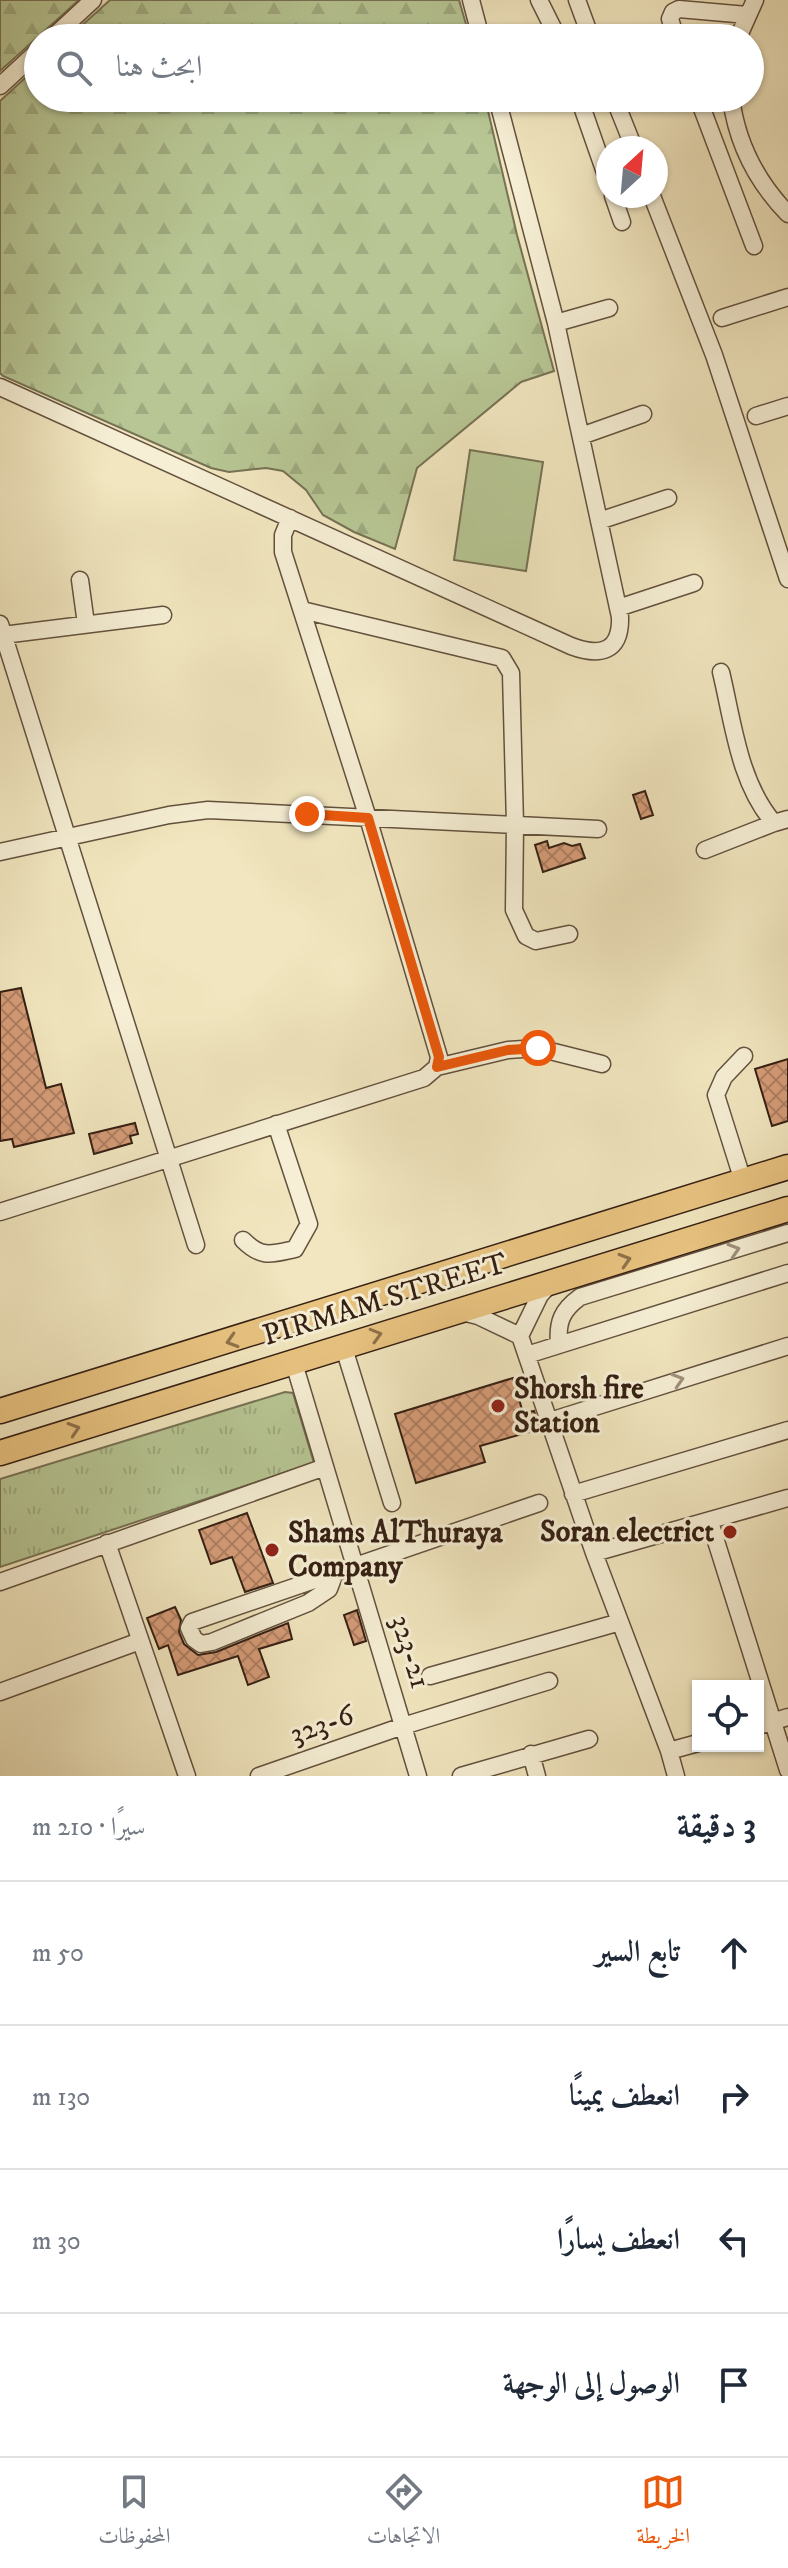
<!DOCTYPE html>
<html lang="ar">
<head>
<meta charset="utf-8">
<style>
  body { margin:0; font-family:"IM FELL DW Pica",Amiri,serif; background:#f2f2f3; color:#1f2937; direction:rtl }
  .controls { position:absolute; right:24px; bottom:24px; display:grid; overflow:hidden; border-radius:0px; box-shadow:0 2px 6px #0004 }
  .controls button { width:72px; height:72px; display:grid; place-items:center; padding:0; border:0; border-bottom:2px solid #e0e1e3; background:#fff; color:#1f2937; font:40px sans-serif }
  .compass { position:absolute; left:596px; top:136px; width:72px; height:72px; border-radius:50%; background:#fff; box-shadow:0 2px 6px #0004; rotate:26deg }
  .stop { position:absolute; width:24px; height:24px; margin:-18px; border:6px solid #ea580c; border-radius:50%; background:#fff }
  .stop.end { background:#ea580c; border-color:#fff; box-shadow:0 2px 8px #0008 }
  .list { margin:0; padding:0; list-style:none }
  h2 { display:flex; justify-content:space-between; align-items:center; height:104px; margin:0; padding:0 32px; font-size:34px }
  h2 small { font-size:26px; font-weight:400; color:#747a83 }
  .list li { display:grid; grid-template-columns:52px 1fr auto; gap:24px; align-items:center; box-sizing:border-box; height:144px; padding:0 32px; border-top:2px solid #e0e1e3 }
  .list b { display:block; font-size:30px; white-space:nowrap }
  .list em { font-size:26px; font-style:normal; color:#747a83 }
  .icon { flex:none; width:44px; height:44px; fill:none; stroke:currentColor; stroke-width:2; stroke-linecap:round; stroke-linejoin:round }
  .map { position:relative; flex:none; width:788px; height:1776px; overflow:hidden; direction:ltr }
  .search { position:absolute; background:#fff; box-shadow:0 2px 6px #0004; left:24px; right:24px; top:24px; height:88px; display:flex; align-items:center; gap:20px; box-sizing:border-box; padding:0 28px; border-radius:44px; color:#747a83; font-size:30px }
  .sheet { height:680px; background:#fff }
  nav { display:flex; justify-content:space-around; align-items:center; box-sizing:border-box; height:112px; border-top:2px solid #e0e1e3; background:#fff; font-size:22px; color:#747a83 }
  nav a { display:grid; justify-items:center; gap:4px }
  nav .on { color:#ea580c }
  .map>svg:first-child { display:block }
  .grass { fill:#b7c694; stroke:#767254; stroke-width:2 }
  .forest { fill:url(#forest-firs); stroke:#767254; stroke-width:2 }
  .park { fill:url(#park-tufts); stroke:#767254; stroke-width:2 }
  .building { fill:url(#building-cross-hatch); stroke:#341f13; stroke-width:2 }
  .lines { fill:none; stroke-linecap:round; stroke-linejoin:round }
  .minor-casing { stroke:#63513e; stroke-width:19 }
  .highway-casing { stroke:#341f13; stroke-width:27 }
  .minor { stroke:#f6efd5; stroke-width:16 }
  .highway { stroke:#e8c380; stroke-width:24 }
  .oneway { stroke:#9f917e }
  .oneway2 { stroke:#8e714a }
  .route { stroke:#ea580c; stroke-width:10 }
  .poi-dot { fill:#8f2418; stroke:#f6efd5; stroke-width:3 }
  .labels { text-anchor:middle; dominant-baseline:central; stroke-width:6; stroke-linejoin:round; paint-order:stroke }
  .street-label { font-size:30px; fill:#341f13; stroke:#f6efd5 }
  .poi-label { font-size:30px; font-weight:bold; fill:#341f13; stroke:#f6efd5; text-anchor:start }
</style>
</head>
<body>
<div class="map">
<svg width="788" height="1776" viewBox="0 0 788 1776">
  <defs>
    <pattern id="forest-firs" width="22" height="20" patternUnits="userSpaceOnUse" patternTransform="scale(2)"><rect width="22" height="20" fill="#b7c694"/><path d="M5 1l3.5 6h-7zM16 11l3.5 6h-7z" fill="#9eaa7f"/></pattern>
    <pattern id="park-tufts" width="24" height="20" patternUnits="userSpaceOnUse" patternTransform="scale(2)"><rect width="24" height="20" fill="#b7c694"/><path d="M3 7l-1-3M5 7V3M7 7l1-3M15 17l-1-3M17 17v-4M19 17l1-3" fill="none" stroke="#9eaa7f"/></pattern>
    <pattern id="building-cross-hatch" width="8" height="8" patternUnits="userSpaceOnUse" patternTransform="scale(2)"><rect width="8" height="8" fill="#d59c78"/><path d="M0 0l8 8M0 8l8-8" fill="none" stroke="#ae7f61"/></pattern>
  </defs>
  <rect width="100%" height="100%" fill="#f1e6bf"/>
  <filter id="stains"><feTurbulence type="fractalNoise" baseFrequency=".0025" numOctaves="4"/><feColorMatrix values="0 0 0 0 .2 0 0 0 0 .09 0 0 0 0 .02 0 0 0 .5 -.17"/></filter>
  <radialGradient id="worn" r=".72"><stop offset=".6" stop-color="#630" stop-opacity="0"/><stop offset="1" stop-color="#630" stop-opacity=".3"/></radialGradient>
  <path class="grass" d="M470 450 543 462 526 571 454 560Z"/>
  <path class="forest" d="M0 0H79L0 71Z
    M110 0H459L470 38H68Z
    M38 66V98H485L517 235 554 371 521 382 417 468 395 549 354 532 323 515 306 490 283 471 266 468 229 472 211 468 3 376 0 373V101Z"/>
  <path class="park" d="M285 1392 293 1393 314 1463 0 1567V1479Z"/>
  <path class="building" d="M645 791 653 815 641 819 633 795Z
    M547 841 549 848 564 843 572 846 580 844 585 858 543 872 535 845Z
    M21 988 46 1088 61 1084 74 1133 14 1147 12 1139 0 1141V992Z
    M788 1059V1121L772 1126 755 1069Z
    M135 1123 138 1134 130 1136 132 1143 94 1154 89 1134Z
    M513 1378 523 1413 534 1411 540 1429 480 1446 485 1462 416 1483 395 1414Z
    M247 1513 273 1583 245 1592 232 1557 211 1564 199 1530Z
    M175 1607 181 1620 179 1632 184 1644 198 1655 216 1652 288 1623 292 1639 259 1649 269 1677 248 1685 238 1656 178 1675 168 1645 159 1649 147 1618Z
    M357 1610 366 1641 354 1645 344 1615Z"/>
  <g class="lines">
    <g class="minor-casing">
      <path id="minor" d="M471 0 481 38
        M539 0 558 38
        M577 0 591 38
        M52 38 93 0
        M676 38 670 19 673 12 679 9 747 15
        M738 38 755 0
        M0 86 38 51
        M579 98 608 181
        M614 98 634 148
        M698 98 754 246
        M731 98C737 144 756 181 788 214
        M613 196 622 222
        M652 196 714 355 788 579
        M722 318 788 297
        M556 323 609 308
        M0 387 571 646C600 657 621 652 620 617L556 323 497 98
        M756 416 788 406
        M581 436 643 414
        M599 521 668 498
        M80 580 86 624
        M618 608 694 583
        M302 610 502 658 511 673 515 824 514 910 526 936 536 941 569 934
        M0 624 196 1245
        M3 635 163 615
        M721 672C733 722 739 783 774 823L788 819
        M705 850 774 823
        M0 852 169 815 208 810 598 829
        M437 1067 508 1050 538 1048 602 1064
        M743 1181 716 1095 724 1077 744 1056
        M0 1212 424 1078 437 1067 439 1057 368 818 283 552V535L290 518
        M243 1240C262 1259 272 1254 295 1249L309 1224 276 1124
        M458 1311 478 1316 520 1336 594 1553 669 1751 676 1776
        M520 1336 540 1295 551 1283
        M559 1344C557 1322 562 1310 580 1297L788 1233
        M343 1345 392 1503
        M527 1355 788 1273
        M293 1360 418 1776
        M550 1421 788 1346
        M573 1494 788 1430
        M710 1522 788 1770
        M107 1543 187 1776
        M594 1553 788 1498
        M335 1573 329 1589 308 1603 212 1642 201 1644 194 1639 189 1628 192 1622 539 1503
        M0 1582 325 1467
        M430 1676 620 1622
        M0 1692 140 1641
        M758 1726 788 1717
        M669 1751 698 1743
        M531 1754 537 1776
        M259 1776 403 1726 549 1681
        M461 1776 589 1739"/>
    </g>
    <g class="highway-casing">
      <path id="highway" d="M0 1411 788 1167
        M0 1453C262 1370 525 1290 788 1209"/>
    </g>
    <use href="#minor" class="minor"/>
    <use href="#highway" class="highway"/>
  </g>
  <defs><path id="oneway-chevron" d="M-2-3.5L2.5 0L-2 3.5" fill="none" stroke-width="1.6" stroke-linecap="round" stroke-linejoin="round" transform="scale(2)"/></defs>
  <g class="oneway">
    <use href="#oneway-chevron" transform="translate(734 1250) rotate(-17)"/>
    <use href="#oneway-chevron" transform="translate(678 1380) rotate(-17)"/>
  </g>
  <g class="oneway2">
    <use href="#oneway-chevron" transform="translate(625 1260) rotate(-17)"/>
    <use href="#oneway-chevron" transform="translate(376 1335) rotate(-16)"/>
    <use href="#oneway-chevron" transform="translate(232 1341) rotate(163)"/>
    <use href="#oneway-chevron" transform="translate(74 1429) rotate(-18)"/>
  </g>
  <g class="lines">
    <path class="route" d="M307 814 368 818 439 1057 437 1067 508 1050 538 1048"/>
  </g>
  <g class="poi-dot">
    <circle cx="498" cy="1406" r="8"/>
    <circle cx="730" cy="1532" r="8"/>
    <circle cx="272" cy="1550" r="8"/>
  </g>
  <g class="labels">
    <g class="street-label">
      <text transform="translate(385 1300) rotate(-17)">PIRMAM STREET</text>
      <text transform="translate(410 1652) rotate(73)">323-21</text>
      <text transform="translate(322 1725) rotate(-19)">323-6</text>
    </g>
    <g class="poi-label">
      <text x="514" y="1389">Shorsh fire<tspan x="514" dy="34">Station</tspan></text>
      <text x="714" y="1532" text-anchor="end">Soran electrict</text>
      <text x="288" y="1533">Shams AlThuraya<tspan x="288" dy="34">Company</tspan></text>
    </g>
  </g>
  <rect width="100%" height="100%" filter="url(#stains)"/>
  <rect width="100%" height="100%" fill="url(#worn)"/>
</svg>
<div class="controls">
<button><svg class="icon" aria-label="locate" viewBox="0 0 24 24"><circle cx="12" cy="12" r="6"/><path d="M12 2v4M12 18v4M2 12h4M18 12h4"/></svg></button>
</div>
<svg class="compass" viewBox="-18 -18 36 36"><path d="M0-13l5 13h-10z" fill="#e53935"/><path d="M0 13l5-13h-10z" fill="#747a83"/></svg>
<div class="stop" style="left:538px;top:1048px"></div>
<div class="stop end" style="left:307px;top:814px"></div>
<div class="search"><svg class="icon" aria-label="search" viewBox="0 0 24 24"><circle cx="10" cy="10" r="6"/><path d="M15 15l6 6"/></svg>ابحث هنا</div>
</div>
<section class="sheet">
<h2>3 دقيقة<small>سيرًا · 210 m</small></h2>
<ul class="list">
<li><svg class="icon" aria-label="ahead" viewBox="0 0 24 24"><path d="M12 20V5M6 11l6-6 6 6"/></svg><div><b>تابع السير</b></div><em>50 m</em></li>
<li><svg class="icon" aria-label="right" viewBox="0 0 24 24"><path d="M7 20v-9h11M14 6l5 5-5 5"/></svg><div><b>انعطف يمينًا</b></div><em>130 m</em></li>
<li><svg class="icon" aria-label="left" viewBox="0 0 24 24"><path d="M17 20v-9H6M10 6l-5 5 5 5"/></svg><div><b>انعطف يسارًا</b></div><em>30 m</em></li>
<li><svg class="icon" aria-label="arrive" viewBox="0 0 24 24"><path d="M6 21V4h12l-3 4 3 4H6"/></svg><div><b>الوصول إلى الوجهة</b></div></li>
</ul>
</section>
<nav>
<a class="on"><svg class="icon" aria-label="map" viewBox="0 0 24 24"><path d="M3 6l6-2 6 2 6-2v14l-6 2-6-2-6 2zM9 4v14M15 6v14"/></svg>الخريطة</a>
<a><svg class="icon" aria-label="directions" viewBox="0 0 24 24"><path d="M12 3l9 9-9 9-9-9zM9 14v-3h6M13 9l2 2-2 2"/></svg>الاتجاهات</a>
<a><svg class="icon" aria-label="saved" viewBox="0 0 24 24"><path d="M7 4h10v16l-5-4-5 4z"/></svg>المحفوظات</a>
</nav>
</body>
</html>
